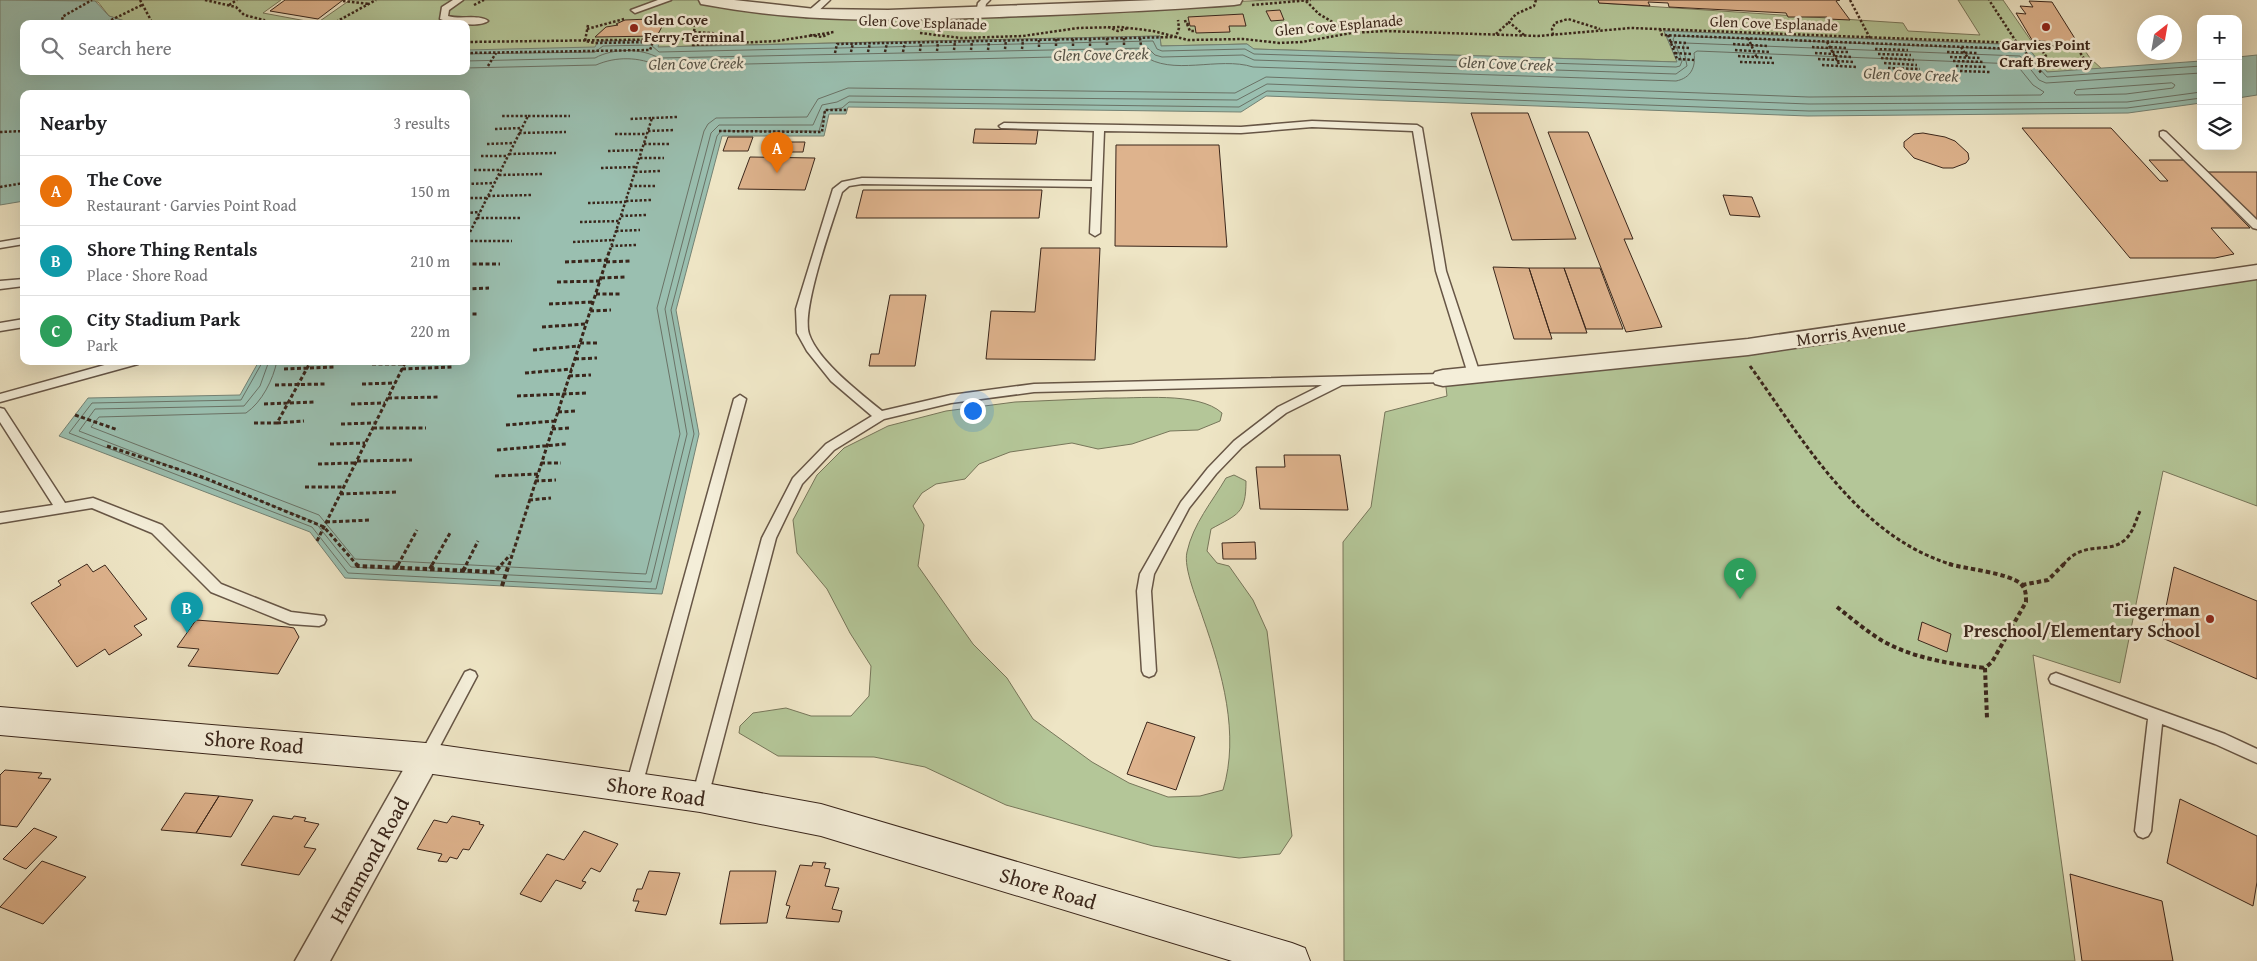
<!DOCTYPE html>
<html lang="en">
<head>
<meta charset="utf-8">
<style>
  body { margin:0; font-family:"Gentium Book Plus",serif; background:#f2f2f2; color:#202124 }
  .controls { position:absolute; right:15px; top:15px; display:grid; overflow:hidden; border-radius:10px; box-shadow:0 5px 20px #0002 }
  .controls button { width:45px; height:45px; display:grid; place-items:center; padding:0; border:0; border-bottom:1px solid #e0e0e0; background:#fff; color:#202124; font:25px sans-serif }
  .compass { position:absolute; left:2137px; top:15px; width:45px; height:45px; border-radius:50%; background:#fff; box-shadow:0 5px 20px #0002; rotate:31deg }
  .you { position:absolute; left:972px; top:410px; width:18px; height:18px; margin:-12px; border:4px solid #fff; border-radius:50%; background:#1a73e8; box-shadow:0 0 0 8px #1a73e833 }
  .badge { display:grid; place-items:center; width:32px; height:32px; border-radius:50%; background:#8f2418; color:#fff; font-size:16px; font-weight:700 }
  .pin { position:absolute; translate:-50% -41px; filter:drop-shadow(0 1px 2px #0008) }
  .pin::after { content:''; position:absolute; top:26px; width:18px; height:15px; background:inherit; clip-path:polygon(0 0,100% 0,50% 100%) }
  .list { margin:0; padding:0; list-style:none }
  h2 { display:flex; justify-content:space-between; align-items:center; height:65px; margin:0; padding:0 20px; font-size:21px }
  h2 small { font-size:16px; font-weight:400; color:#757577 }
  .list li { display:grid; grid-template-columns:32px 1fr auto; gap:15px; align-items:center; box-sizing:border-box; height:70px; padding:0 20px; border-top:1px solid #e0e0e0 }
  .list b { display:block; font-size:19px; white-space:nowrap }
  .list p { margin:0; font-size:16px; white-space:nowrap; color:#757577 }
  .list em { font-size:16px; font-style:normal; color:#757577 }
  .icon { flex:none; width:28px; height:28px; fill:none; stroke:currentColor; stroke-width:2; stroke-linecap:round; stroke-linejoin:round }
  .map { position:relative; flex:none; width:2257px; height:961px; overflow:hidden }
  .search { position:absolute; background:#fff; box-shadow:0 5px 20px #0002; left:20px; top:20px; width:450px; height:55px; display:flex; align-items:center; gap:12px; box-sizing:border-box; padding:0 18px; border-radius:10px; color:#757577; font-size:19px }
  .panel { position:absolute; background:#fff; box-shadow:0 5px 20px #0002; left:20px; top:90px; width:450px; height:275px; border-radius:10px }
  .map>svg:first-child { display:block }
  .green { fill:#b4c698; stroke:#77765a }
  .water { fill:#9abfb0; stroke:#748274 }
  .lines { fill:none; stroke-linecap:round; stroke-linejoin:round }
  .shore { stroke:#6a7266; stroke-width:1 }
  .building { fill:#deb38d; stroke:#3a261b }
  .service-casing { stroke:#675646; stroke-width:3 }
  .minor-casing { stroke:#675646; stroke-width:3 }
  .secondary-casing { stroke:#3a261b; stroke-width:2 }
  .path-far2 { stroke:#3a261b; stroke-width:2.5; stroke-dasharray:2.5 2; stroke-linecap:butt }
  .path-far1 { stroke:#3a261b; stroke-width:3; stroke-dasharray:4 2.5; stroke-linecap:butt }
  .path { stroke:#3a261b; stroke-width:4; stroke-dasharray:4.5 3; stroke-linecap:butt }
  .service { fill:#f4eed9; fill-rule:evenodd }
  .minor { fill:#f4eed9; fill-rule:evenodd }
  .secondary { fill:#f4eed9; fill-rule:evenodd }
  .poi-dot { fill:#8f2418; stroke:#f4eed9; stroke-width:2 }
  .labels { text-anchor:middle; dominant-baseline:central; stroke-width:5; stroke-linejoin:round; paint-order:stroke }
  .far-poi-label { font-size:15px; font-weight:bold; fill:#3a261b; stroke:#f4eed9; text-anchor:start }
  .far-street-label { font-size:15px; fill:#3a261b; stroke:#f4eed9 }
  .far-water-label { font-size:16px; font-style:italic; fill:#575448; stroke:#f4eed9 }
  .street-label { font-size:18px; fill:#3a261b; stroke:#f4eed9 }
  .poi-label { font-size:18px; font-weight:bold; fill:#3a261b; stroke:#f4eed9; text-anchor:end }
  .near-street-label { font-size:21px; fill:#3a261b; stroke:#f4eed9 }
</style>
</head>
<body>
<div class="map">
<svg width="2257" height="961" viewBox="0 0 2257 961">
  <rect width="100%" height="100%" fill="#eee5c5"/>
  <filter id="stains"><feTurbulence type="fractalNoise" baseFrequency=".004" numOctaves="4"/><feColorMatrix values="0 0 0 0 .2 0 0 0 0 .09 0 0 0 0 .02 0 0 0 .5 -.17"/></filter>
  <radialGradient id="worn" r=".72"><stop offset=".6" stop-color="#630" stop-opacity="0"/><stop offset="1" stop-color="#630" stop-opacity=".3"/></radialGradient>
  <path class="green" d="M50 0H281L263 13 317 23 350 0H710L759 9 1008 12 1271 0H1598L1599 3 1903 23 1908 31 1980 35 1958 0H2003L2032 42 2081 45 2090 58 2103 70 2047 72 2026 45 1664 31 1678 62 1253 49 1247 44 1161 46 1160 36 692 46 466 54V24H134L109 16 98 2Z
    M2257 271V506L2163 471 2120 683 2033 655 2075 961H1344L1343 542 1371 507 1385 412 1447 396 1445 379 1758 342Z
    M1106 398C1137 399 1198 391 1222 413L1220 421 1198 430 1170 431 1132 444 1098 449 1072 443 1010 452 979 464 965 479 936 484 922 493 913 506 924 525 918 566 973 644 1007 678 1033 719 1092 762 1129 783 1168 797 1200 796 1223 790C1240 734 1222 672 1203 618 1198 602 1183 568 1187 552 1193 524 1212 502 1226 478L1234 475 1246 481C1246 514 1238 514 1211 529L1207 551 1217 563 1229 566 1253 600 1267 631 1292 836 1280 854 1239 858 1153 846 1006 805 925 767 874 757 778 756 739 733 740 726 753 713 786 708 811 716H851L869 696 871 666 850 633 827 589 797 553 793 520 817 475 844 448 888 426 946 411 1015 402Z"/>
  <path class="water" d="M0 0 95 1 109 16 134 24H24V71H466V50L595 47 598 41 660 40 658 47 1160 36 1161 46 1247 44 1254 49 1677 62 1664 31 2026 45 2047 72 2201 61V103L2128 113 1808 116 1266 96 1241 112 848 107 846 114H829L824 136H722L676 310 699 434 662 594 345 578 310 532 59 436 88 398 240 395 259 361H466V94H24V201L0 205Z
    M2257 55V95L2238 98V57Z"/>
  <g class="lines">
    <path class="shore" d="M466 54 595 52 603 46 651 45 659 52 1153 41 1157 49 1162 51 1245 49 1254 54 1676 67 1680 66 1682 61 1673 39 1675 36 2023 50 2047 77 2201 66
      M466 61 595 58C613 48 641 48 659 58L1148 48 1155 55 1162 57 1243 55 1254 60 1676 74 1687 66 1683 46 1685 43 2020 56 2039 80 2046 83 2201 73
      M2172 83 2175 85 2173 88 2126 94 2076 95 2074 93 2076 90Z
      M263 361 241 400 92 403 69 433 312 527 348 573 656 589 694 434 671 310 717 136 721 131H819L825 110 842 108 849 102 1239 107 1267 91 1809 111 2127 108 2201 98
      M269 361 260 386 244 406 95 409 79 431 315 522 351 567 651 582 687 434 665 309 711 133 719 125H813L822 105 837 102 849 96 1237 100 1267 84 1809 104 2127 102 2201 92
      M277 361C273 380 262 402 246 413L99 417 91 427 319 515 355 559 646 574 680 434 657 308 704 131 708 124 716 118 807 117 818 99 848 88 1235 93 1266 77 1809 97 2041 95 2044 92 2033 85 2016 64 1697 51 1694 53C1696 67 1691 78 1676 81L1253 67C1219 56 1171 77 1143 55L659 66C639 57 617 56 596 65L466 68"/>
  </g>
  <path class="building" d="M285 0H343L318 19 270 11Z
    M1598 0H1840L1836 1 1850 20 1828 19 1827 17H1788L1786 13 1669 7 1668 3 1648 2 1650 6 1599 3Z
    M2029 1 2052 2 2079 45 2032 40 2016 13 2026 14 2020 6 2033 7Z
    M1280 10 1284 20 1271 21 1266 11Z
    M1243 14 1246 26H1229L1230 32 1196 33 1195 26H1190L1188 17Z
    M649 19H666L657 36 595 37 606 27 618 25 616 24 625 20Z
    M1471 113H1528L1576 239 1512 240Z
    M2022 128H2111L2160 181H2168L2149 160H2184L2250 228H2211L2234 254 2215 258H2130Z
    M975 129 1038 130 1036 144 973 143Z
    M1548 132H1588L1633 239H1624L1662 327 1626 332Z
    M1923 133 1945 137 1955 141 1968 153 1969 159 1966 163 1953 168H1943L1914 158 1904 147V142L1914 134Z
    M728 137H753L748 151H723Z
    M785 142H805L803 152H782Z
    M1116 145H1219L1227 247 1115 246Z
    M750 157 815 158 805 190 738 189Z
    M2207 172H2257V219H2252Z
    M863 190H1042L1039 218H856Z
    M1723 195 1752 197 1760 217 1730 215Z
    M1041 248H1100L1095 360 986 359 991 311 1035 312Z
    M1493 267 1529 268 1552 339H1514Z
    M1529 268H1564L1587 333H1550Z
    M1564 268H1600L1623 329H1586Z
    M890 295H926L915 366H869L871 354H879Z
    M1284 455H1340L1348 510 1260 509 1256 467H1285Z
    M1255 542 1256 559H1223L1222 543Z
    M87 564 93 572 105 565 147 619 134 626 142 635 109 655 105 649 77 667 31 603 61 585 58 581Z
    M2174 567 2257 601V679L2160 637Z
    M196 620 288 627 294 628 299 637 278 674 188 666 199 649 177 647Z
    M1922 622 1951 634 1947 652 1918 640Z
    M1147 722 1195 737 1176 790 1127 774Z
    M5 770 42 773 38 778 51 779 17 827 0 825V775Z
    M185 793 219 796 196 833 161 830Z
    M219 796 253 800 231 837 196 833Z
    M2180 799 2257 836V882L2253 906 2167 863Z
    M273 816 292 819 294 816 306 818 304 821 319 824 304 847 316 849 299 875 241 865Z
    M452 816 480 822 479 824 484 825 469 850 463 849 457 859 450 857 447 862 438 861 442 854 417 849 434 820 447 823Z
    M34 828 57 837 26 869 3 859Z
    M584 831 618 844 600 872 591 868 582 881 586 882 581 889 556 880 541 902 520 894 547 854 564 860Z
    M42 861 86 877 43 924 0 907Z
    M813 862 826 863 824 868 830 869 825 886 839 888 832 909 842 911 839 922 786 918 790 906 786 905 800 865 812 866Z
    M649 871 680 873 666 915 635 911 639 901H633L637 889H642Z
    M730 871H776L767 923 720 924Z
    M2070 874 2162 901 2173 961H2082Z"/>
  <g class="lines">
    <g class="service-casing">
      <path id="service" d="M453 0H463L449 10 448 16C460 20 479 14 488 21 478 28 451 23 440 19L442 7Z
        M658 0H671L635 13 631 10Z
        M821 0H830L812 17H806V13Z
        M981 0H990L986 4 984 13 980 16 976 13 978 3Z
        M1312 121 1417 125 1422 128 1446 271 1480 374 1478 377 1474 378 1468 374 1436 271 1413 131 1312 127 1241 133 1104 131 1100 233 1095 236 1090 233 1092 187 862 184 849 186 842 192C833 221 801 309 809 334 818 361 860 393 882 411L951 395 1034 384 1443 374 1449 378 1443 382 1342 385 1286 413 1242 447 1216 474 1189 508 1154 574 1151 591 1156 671 1154 675 1149 677 1144 675 1142 671 1137 591 1140 574 1181 502 1208 468 1234 441 1278 407 1322 385 1034 392 951 403 884 419 834 450 802 484 776 538 708 797 705 802 700 804 695 802 692 797 762 538 793 478 826 444 872 416 831 381 807 351 797 333 796 309 833 189 842 182 862 178 1092 181 1094 131 1001 128 999 126 1004 123 1241 127Z
        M2163 131 2166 132 2257 220V229L2253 228 2160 136V132Z
        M24 238V244L0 248V242Z
        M24 279V286L0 289V281Z
        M24 319V327L0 331V323Z
        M119 361H140L138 364 0 402V394Z
        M740 395 746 399 642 786 639 791 634 793 629 791 626 786 734 399Z
        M0 408 4 409 65 503 93 498 162 525 221 584 291 612 324 616 326 620 324 624 319 626 290 624 211 592 152 533 92 508 0 523V513L53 505 0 422Z
        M470 670 475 672 477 676 431 763 426 765 421 763 419 758 421 753 465 672Z
        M2056 673 2225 734 2257 749V763L2215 744 2162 724 2151 831 2148 836 2143 838 2138 836 2135 831 2148 719 2051 683 2049 679 2051 675Z"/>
    </g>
    <g class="minor-casing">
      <path id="minor" d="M699 0H734L815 9 888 10 1156 0H1242L1240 4 1234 5C1156 11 1077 14 999 17 900 21 804 23 707 5L701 4Z
        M2257 265V279L1748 355 1443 386 1435 384 1431 378 1435 372 1443 370 1748 339Z
        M426 745 437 749 441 758 330 961H295L415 749Z"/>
    </g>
    <g class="secondary-casing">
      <path id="secondary" d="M0 707 426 743 700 782 821 804 1292 943 1305 948 1310 961H1232L821 836 700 812 426 773 0 735Z"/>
    </g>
    <path class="path-far2" d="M140 0 153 24
      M205 0 236 7 244 15 264 20 267 24
      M1850 0 1870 38
      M343 1 369 4
      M1306 1 1319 14 1351 33
      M229 5 237 0
      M474 5 484 0
      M1252 5 1311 0
      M1185 20 1186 24H1189
      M64 24 62 17 92 0
      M103 24 142 5
      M332 24 376 0
      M1187 24 1190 31H1196
      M1108 27 1118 31 1128 28
      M587 29 624 19
      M1660 29 1662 35 2041 50
      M694 32 712 33 723 38V44
      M920 33 961 38 1023 36 1078 28 1121 27 1153 31 1188 40 1243 39 1279 43 1302 42 1351 33 1385 31 1538 36 1631 28 2017 43 1989 0
      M1496 34 1509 22
      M810 35 822 37 830 33
      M1524 35 1509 22 1516 14 1534 6 1536 0
      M1553 35 1552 29 1555 23 1568 19 1600 29
      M1668 35 1677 59 1694 60
      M689 38 686 35 694 32 695 24 705 16
      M1107 38V47
      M1124 38V47
      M1140 38 1141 46
      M1748 38 1757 58
      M1056 39V48
      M1073 39V48
      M1090 39V48
      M1039 40V49
      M466 42 689 39 693 45 777 41 834 32
      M1670 42 1688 43
      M1827 42 1840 66
      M2017 43 2038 45
      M1733 44 1768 46
      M2038 45 2077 48 2089 66H2053Z
      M1673 47 1690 48
      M1812 47 1830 48
      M1830 47 1846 48
      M1961 47 1968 58
      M1005 49 1006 40
      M1022 49 1023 40
      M1875 49 1908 50
      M2023 49 2042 74
      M954 50 955 41
      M971 50 972 41
      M988 50 989 41
      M1735 50 1770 52
      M920 51 921 42
      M937 51 938 42
      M851 52 853 43
      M868 52 870 43
      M885 52 887 43
      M903 52 905 42
      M1832 52H1848
      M1947 52 1977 53
      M466 53 650 50 653 42 595 43 585 41 588 25
      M835 53 837 44 1176 37 1179 28 1178 20
      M1675 53 1693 54
      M1815 53 1834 54
      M1878 54 1911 55
      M1738 56 1773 58
      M1835 56 1851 57
      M1950 57 1981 58
      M1881 58 1914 60
      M1818 59 1837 60
      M1837 61 1854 62
      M1953 61 1984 62
      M1740 62 1776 63
      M1884 63 1917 65
      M1822 65 1857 67
      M488 66 496 53
      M1956 66 1987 67
      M1888 68 1920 69
      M1960 71 1990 72
      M528 116H570
      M652 118 677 117
      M495 129 522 128
      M648 131 674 130
      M719 131 822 132 825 110H847
      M0 132 24 131
      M519 133 566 132
      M615 134H647
      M487 144 514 143
      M644 144H669
      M608 151 642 150
      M509 154 556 153
      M481 156H508
      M640 158H664
      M601 168 636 167
      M474 170H501
      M635 172 660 171
      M499 175 542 174
      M467 184 494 183
      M630 186H655
      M0 187 24 183
      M488 196 532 195
      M466 198H487
      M626 201 651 200
      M588 203 625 202
      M466 213 480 212
      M621 216 646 215
      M477 218H522
      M580 222 619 221
      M616 231 640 230
      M466 240 528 116H501
      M466 241H512
      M573 242 613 240
      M611 246 636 245
      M610 250 652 118 629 119"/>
    <path class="path-far1" d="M565 262 607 260
      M606 262 630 261
      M466 264H500
      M601 278 625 277
      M557 282 600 281
      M466 289 489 288
      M596 294H620
      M549 304 593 302
      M590 311 611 310
      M466 314H477
      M542 327 586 324
      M580 343H597
      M533 350 579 346
      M575 359 597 358
      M372 364H405
      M1750 366C1804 441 1858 537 1953 565
      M284 369 335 367
      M402 369 454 367
      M525 373 572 369
      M569 376 591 375
      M362 384 395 383
      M275 385 325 384
      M517 396 586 393
      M388 398 440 397
      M264 404 316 402
      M351 404 385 403
      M558 412 576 411
      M75 415 118 430
      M254 423H277L311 361
      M277 423 304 421
      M341 424 375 423
      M506 425 555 421
      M373 428H426
      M552 429 571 428
      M330 444 365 443
      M107 446 205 478 324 527 357 565
      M497 450 566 444
      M357 461 412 460
      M541 463H561
      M318 464 355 463
      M495 476 538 474
      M535 481 556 480
      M305 487H344
      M340 494 396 492
      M529 500 551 498
      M326 522 371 520
      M317 541 406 361
      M398 565 417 530
      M432 565 450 533
      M466 565 478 541
      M501 565 510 555
      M509 565 610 249
      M2063 565C2085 538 2108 556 2126 539 2133 532 2136 520 2140 511"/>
    <path class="path" d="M356 564 358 566 495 572 502 564
      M1949 564C1966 569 2009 573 2021 584 2026 589 2026 595 2026 602L1992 662 1985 668 1987 718
      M396 568 398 564
      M430 569 433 564
      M463 571 467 564
      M2022 585 2048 580 2064 564
      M502 586 509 564
      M1837 607C1851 618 1865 630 1881 640 1912 658 1950 664 1985 668"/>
    <use href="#service" class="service"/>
    <use href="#minor" class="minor"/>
    <use href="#secondary" class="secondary"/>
  </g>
  <g class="poi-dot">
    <circle cx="2046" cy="27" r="5"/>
    <circle cx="634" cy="28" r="5"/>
    <circle cx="2210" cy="619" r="5"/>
  </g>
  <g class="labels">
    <g class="far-poi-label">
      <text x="644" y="19">Glen Cove<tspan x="644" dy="17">Ferry Terminal</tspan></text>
      <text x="2046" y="44" text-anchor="middle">Garvies Point<tspan x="2046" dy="17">Craft Brewery</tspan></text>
    </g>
    <g class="far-street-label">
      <text transform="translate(923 22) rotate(2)">Glen Cove Esplanade</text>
      <text transform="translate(1774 23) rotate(2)">Glen Cove Esplanade</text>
      <text transform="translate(1339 25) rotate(-5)">Glen Cove Esplanade</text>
    </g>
    <g class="far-water-label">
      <text transform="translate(1101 54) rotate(-1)">Glen Cove Creek</text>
      <text transform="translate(696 63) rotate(-1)">Glen Cove Creek</text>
      <text transform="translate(1506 63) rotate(2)">Glen Cove Creek</text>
      <text transform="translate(1911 74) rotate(2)">Glen Cove Creek</text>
    </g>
    <g class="street-label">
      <text transform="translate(1851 332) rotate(-8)">Morris Avenue</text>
    </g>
    <g class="poi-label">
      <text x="2200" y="609">Tiegerman<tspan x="2200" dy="21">Preschool/Elementary School</tspan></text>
    </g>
    <g class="near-street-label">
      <text transform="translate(254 742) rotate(5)">Shore Road</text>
      <text transform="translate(656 791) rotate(9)">Shore Road</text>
      <text transform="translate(369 860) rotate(-61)">Hammond Road</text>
      <text transform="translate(1048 888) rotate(17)">Shore Road</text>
    </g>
  </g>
  <rect width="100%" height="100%" filter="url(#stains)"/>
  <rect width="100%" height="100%" fill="url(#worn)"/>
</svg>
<div class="controls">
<button>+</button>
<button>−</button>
<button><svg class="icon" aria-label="layers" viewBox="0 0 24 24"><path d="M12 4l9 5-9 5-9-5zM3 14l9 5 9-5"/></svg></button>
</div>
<svg class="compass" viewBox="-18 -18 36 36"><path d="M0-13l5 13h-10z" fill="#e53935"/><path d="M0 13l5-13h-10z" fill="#757577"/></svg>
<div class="you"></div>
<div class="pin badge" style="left:777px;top:173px;background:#e8710a">A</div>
<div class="pin badge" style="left:187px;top:633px;background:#0f9aa8">B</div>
<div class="pin badge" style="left:1740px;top:599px;background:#2e9e5b">C</div>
<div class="search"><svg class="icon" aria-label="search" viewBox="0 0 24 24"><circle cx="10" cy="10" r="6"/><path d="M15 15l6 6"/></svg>Search here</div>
<section class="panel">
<h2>Nearby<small>3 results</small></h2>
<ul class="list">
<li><span class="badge" style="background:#e8710a">A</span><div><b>The Cove</b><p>Restaurant · Garvies Point Road</p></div><em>150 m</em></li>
<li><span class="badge" style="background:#0f9aa8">B</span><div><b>Shore Thing Rentals</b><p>Place · Shore Road</p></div><em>210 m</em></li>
<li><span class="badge" style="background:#2e9e5b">C</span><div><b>City Stadium Park</b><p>Park</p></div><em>220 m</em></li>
</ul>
</section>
</div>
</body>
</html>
